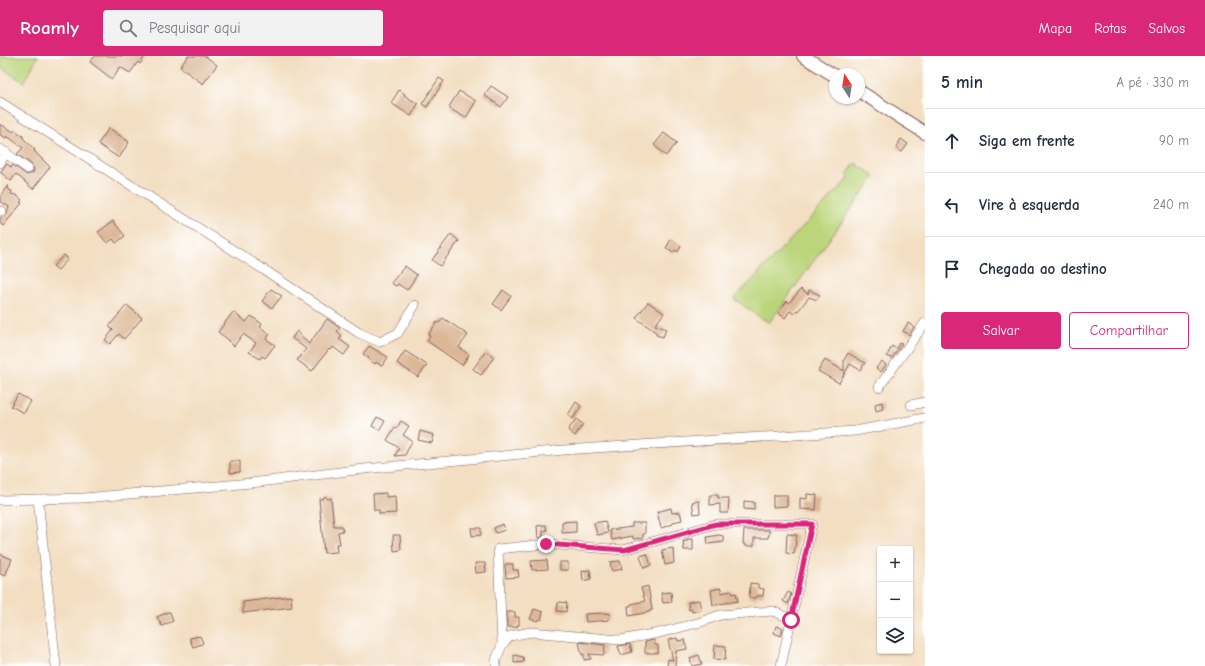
<!DOCTYPE html>
<html lang="pt">
<head>
<meta charset="utf-8">
<style>
  body { margin:0; font-family:"Comic Neue",sans-serif; background:#f2f2f3; color:#1f2937 }
  .controls { position:absolute; right:12px; bottom:12px; display:grid; overflow:hidden; border-radius:4px; box-shadow:0 1px 3px #0004 }
  .controls button { width:36px; height:36px; display:grid; place-items:center; padding:0; border:0; border-bottom:1px solid #e0e1e3; background:#fff; color:#1f2937; font:20px sans-serif }
  .compass { position:absolute; left:829px; top:12px; width:36px; height:36px; border-radius:50%; background:#fff; box-shadow:0 1px 3px #0004; rotate:348deg }
  .stop { position:absolute; width:12px; height:12px; margin:-9px; border:3px solid #db2777; border-radius:50%; background:#fff }
  .stop.end { background:#db2777; border-color:#fff; box-shadow:0 1px 4px #0008 }
  .list { margin:0; padding:0; list-style:none }
  h2 { display:flex; justify-content:space-between; align-items:center; height:52px; margin:0; padding:0 16px; font-size:17px }
  h2 small { font-size:13px; font-weight:400; color:#747a83 }
  .list li { display:grid; grid-template-columns:26px 1fr auto; gap:12px; align-items:center; box-sizing:border-box; height:64px; padding:0 16px; border-top:1px solid #e0e1e3 }
  .list b { display:block; font-size:15px; white-space:nowrap }
  .list em { font-size:13px; font-style:normal; color:#747a83 }
  .actions { display:flex; gap:8px; padding:12px 16px }
  .actions a { flex:1; padding:9px 0; border:1px solid #db2777; border-radius:4px; text-align:center; font-size:14px; color:#db2777 }
  .actions .main { background:#db2777; color:#fff }
  .icon { flex:none; width:22px; height:22px; fill:none; stroke:currentColor; stroke-width:2; stroke-linecap:round; stroke-linejoin:round }
  .map { position:relative; flex:none; width:925px; height:610px; overflow:hidden }
  header { display:flex; align-items:center; gap:24px; box-sizing:border-box; height:56px; padding:0 20px; background:#db2777; color:#fff }
  header strong { font-size:19px }
  nav { display:flex; gap:22px; margin-inline-start:auto; font-size:14px }
  .search { width:280px; height:36px; background:#f2f2f3; display:flex; align-items:center; gap:10px; box-sizing:border-box; padding:0 14px; border-radius:4px; color:#747a83; font-size:15px }
  main { display:flex }
  aside { flex:1; background:#fff }
  .map>svg:first-child { display:block }
  .green { fill:#bbd57a; stroke:#827a52 }
  .building { fill:#dcb796 }
  .lines { fill:none; stroke-linecap:round; stroke-linejoin:round }
  .street-casing { stroke:#856260; stroke-width:10 }
  .secondary-casing { stroke:#856260; stroke-width:14 }
  .street { stroke:#fff; stroke-width:9 }
  .secondary { stroke:#fff; stroke-width:12 }
  .route { stroke:#db2777; stroke-width:5 }
</style>
</head>
<body>
<header>
<strong>Roamly</strong>
<div class="search"><svg class="icon" aria-label="search" viewBox="0 0 24 24"><circle cx="10" cy="10" r="6"/><path d="M15 15l6 6"/></svg>Pesquisar aqui</div>
<nav><a>Mapa</a><a>Rotas</a><a>Salvos</a></nav>
</header>
<main>
<div class="map">
<svg width="925" height="610" viewBox="0 0 925 610">
  <rect width="100%" height="100%" fill="#fff"/>
  <filter id="ink" filterUnits="userSpaceOnUse"><feTurbulence type="fractalNoise" baseFrequency=".025" numOctaves="2"/><feDisplacementMap in="SourceGraphic" scale="8" xChannelSelector="R" yChannelSelector="G"/><feConvolveMatrix kernelMatrix="1 2 1 2 8 2 1 2 1" color-interpolation-filters="sRGB"/></filter>
  <filter id="wash" filterUnits="userSpaceOnUse"><feTurbulence type="fractalNoise" baseFrequency=".012" numOctaves="4" result="noise"/><feDisplacementMap in="SourceGraphic" scale="16" xChannelSelector="R" yChannelSelector="G"/><feGaussianBlur stdDeviation="0.9" result="paint"/><feColorMatrix in="noise" values="0 0 0 0 0 0 0 0 0 0 0 0 0 0 0 0 0 1.4 0 .05"/><feComposite in="paint" operator="in"/></filter>
  <g filter="url(#wash)">
    <rect width="100%" height="100%" fill="#f3dec1"/>
    <path class="green" d="M0 0H38L24 26 0 11Z
      M855 107 875 120 769 267 734 243 850 121 847 119Z"/>
    <g id="blocks">
      <path class="building" d="M95 0H145L140 8 138 6 130 17 120 11 112 23 90 6Z
        M188 0H205L217 9 203 28 180 11Z
        M439 22 444 25 427 51 422 48Z
        M491 30 508 41 501 51 484 39Z
        M399 34 405 38 404 39 418 48 411 60 391 47Z
        M459 35 476 45 466 62 450 53 451 52 449 51Z
        M0 68 14 76 15 74 23 80V82L35 94 34 95 50 111 33 133 16 118 11 125 0 116 7 108 11 111 13 109 27 119 33 117 34 113 31 108 17 98 23 92 7 80 6 82 0 79Z
        M109 72 129 86 119 102 98 88Z
        M664 77 677 87 666 100 654 89Z
        M901 83 908 88 902 96 896 92Z
        M8 129 9 134 12 135 11 138 16 139 22 144 20 146 22 147 3 170 0 167V162L7 158 9 151 0 145V140Z
        M113 165 125 180 116 187 113 183 107 187 98 176Z
        M451 178 459 185 440 210 432 204Z
        M671 183 681 190 678 196 675 194 673 197 666 192Z
        M64 199 68 203 58 214 53 210Z
        M405 210 417 219 407 234 398 228 396 230 391 227Z
        M271 233 282 240 272 252 262 245Z
        M801 233 808 238 809 234 820 239 817 244 809 241 798 255 797 254 794 258 790 255 785 262 778 257 787 245 789 247Z
        M503 234 511 240 501 254 493 248Z
        M648 246 664 257 655 269 666 273 663 281 656 279 657 277 636 262Z
        M127 249 142 262 124 283 119 278 110 288 105 284 113 274 109 270Z
        M233 256 246 266 251 260 262 268 260 271 270 278 266 283 275 289 265 302 262 300 260 303 249 296 256 287 243 278 234 290 229 286 230 285 218 276Z
        M443 262 468 279 459 291 469 299 462 309 427 285 430 280 428 279 437 266 439 267Z
        M327 263 340 272 337 275 342 280 339 283 350 291 344 299 333 291 331 294 329 293 312 315 297 304 306 293 292 282 297 275 309 288Z
        M908 267 914 271 909 279 903 275Z
        M900 287 902 288 892 302 887 300 892 290 896 293Z
        M369 290 388 301 382 310 376 306 375 308 368 303 369 302 363 298Z
        M405 295 427 309 418 321 397 307Z
        M486 295 494 301 481 319 473 313Z
        M848 297 865 307 860 314 850 308 839 327 818 315 825 304 844 315V304Z
        M882 305 886 309 881 316 876 312Z
        M18 338 31 345 24 357 11 350Z
        M576 346 581 350 573 363 568 359Z
        M882 346 883 353 876 355 875 348Z
        M377 361 385 365 379 374 372 370Z
        M576 363 583 368 575 380 568 374Z
        M401 365 409 370 403 379 412 385 405 399 395 400 399 392 387 384 395 371 396 373Z
        M420 375 434 379 432 387 418 384Z
        M230 405H240V416L230 417Z
        M386 437V441L395 440 396 457 379 458V454H374L373 438Z
        M807 438 817 439 816 454 800 453V442L807 443Z
        M710 439H718V442H728L729 443 728 457H720V448L710 449Z
        M778 439H787V450L773 451V440Z
        M325 440 328 443 331 442 334 470H342L343 475 338 476 340 488H336L337 496 324 497 319 443H322Z
        M699 445 700 457 694 458 692 446Z
        M744 445 754 446V454L744 453Z
        M671 452 672 457 680 456 682 464 673 466V468L661 472 657 456Z
        M576 465V476L562 477V466Z
        M605 465 608 477 597 479 594 467Z
        M632 467H645V478H643V482L633 483V480L612 484 610 474 632 471Z
        M503 468 505 474 496 477 494 472Z
        M546 469 547 475H543V481L538 482 537 470Z
        M471 472H481V479L472 480Z
        M744 474H769V480H768V482H754V490H745V488H743Z
        M787 478 797 479 794 498 786 497Z
        M393 479H400L401 494 394 495Z
        M719 479 723 480 724 486 708 488 707 481Z
        M687 483H693V494H684L683 485H687Z
        M673 492 674 507 665 509 662 494Z
        M0 498 12 503 5 520 0 518Z
        M647 498 651 509 644 512 640 500Z
        M547 504 548 513 532 514 531 505Z
        M620 505 622 513 612 515 610 506Z
        M560 506H568V514H560Z
        M475 507H485L486 516 476 517Z
        M505 508H513V514H518L519 521 506 522Z
        M590 514 591 523 583 525 582 515Z
        M750 527 758 528V532L764 533 763 540H757L756 542H749Z
        M648 530 652 554 649 555V556L629 560 628 550H631V548L645 545 641 532Z
        M721 532V537L732 535 733 538 736 537 738 545 713 549 711 534Z
        M671 536 672 546 663 547 661 537Z
        M788 536 791 538 788 548 783 545Z
        M291 540 292 551 243 557V546Z
        M699 544 701 554 692 556V553L689 554 688 546Z
        M560 546 567 547 566 556 557 555 558 547Z
        M534 553 543 556 541 564 539 563 538 565 530 563Z
        M168 556H170L173 565 162 570 157 561Z
        M507 556H515V561H519V569H517V571H507Z
        M606 557 610 558 609 564 586 566 585 558Z
        M776 570 783 572 781 580 774 577Z
        M200 580 203 587 202 588 193 591 190 584V582Z
        M677 582 678 585 685 584 687 593 676 595 675 610H667L668 603 673 604 668 584Z
        M654 584 655 589H658V597H645V586Z
        M579 586 605 589 604 599 589 598 591 603 584 604V598L582 599Z
        M630 588 632 596 621 599 618 590Z
        M715 589 726 590 725 604 714 603Z
        M514 599 523 601 524 606 514 607Z
        M699 599 702 608 692 610 690 602Z"/>
    </g>
  </g>
  <g filter="url(#ink)">
    <use href="#blocks" fill-opacity="0" stroke="#856260" stroke-width="1"/>
    <g class="lines">
      <g class="street-casing">
        <path id="street" d="M0 46 266 215 359 277 380 286 398 277 415 249
          M0 93 28 113
          M0 107 6 96
          M0 155H2
          M879 331 925 267
          M911 349 925 346
          M38 443 56 610
          M0 444 84 442 251 427 364 413 564 394 855 375 925 362
          M502 589 510 580 531 576 620 584 659 577 701 566 720 559 773 555 791 563
          M496 610V604L502 589 498 493 546 488 623 494 716 468H812L781 610"/>
      </g>
      <g class="secondary-casing">
        <path id="secondary" d="M803 0 835 20
          M859 35 925 77"/>
      </g>
      <use href="#street" class="street"/>
      <use href="#secondary" class="secondary"/>
    </g>
  </g>
  <g class="lines" filter="url(#ink)">
    <path class="route" d="M546 488 624 494 716 468H812L791 564"/>
  </g>
</svg>
<div class="controls">
<button>+</button>
<button>−</button>
<button><svg class="icon" aria-label="layers" viewBox="0 0 24 24"><path d="M12 4l9 5-9 5-9-5zM3 14l9 5 9-5"/></svg></button>
</div>
<svg class="compass" viewBox="-18 -18 36 36"><path d="M0-13l5 13h-10z" fill="#e53935"/><path d="M0 13l5-13h-10z" fill="#747a83"/></svg>
<div class="stop" style="left:791px;top:564px"></div>
<div class="stop end" style="left:546px;top:488px"></div>
</div>
<aside>
<h2>5 min<small>A pé · 330 m</small></h2>
<ul class="list">
<li><svg class="icon" aria-label="ahead" viewBox="0 0 24 24"><path d="M12 20V5M6 11l6-6 6 6"/></svg><div><b>Siga em frente</b></div><em>90 m</em></li>
<li><svg class="icon" aria-label="left" viewBox="0 0 24 24"><path d="M17 20v-9H6M10 6l-5 5 5 5"/></svg><div><b>Vire à esquerda</b></div><em>240 m</em></li>
<li><svg class="icon" aria-label="arrive" viewBox="0 0 24 24"><path d="M6 21V4h12l-3 4 3 4H6"/></svg><div><b>Chegada ao destino</b></div></li>
</ul>
<div class="actions"><a class="main">Salvar</a><a>Compartilhar</a></div>
</aside>
</main>
</body>
</html>
